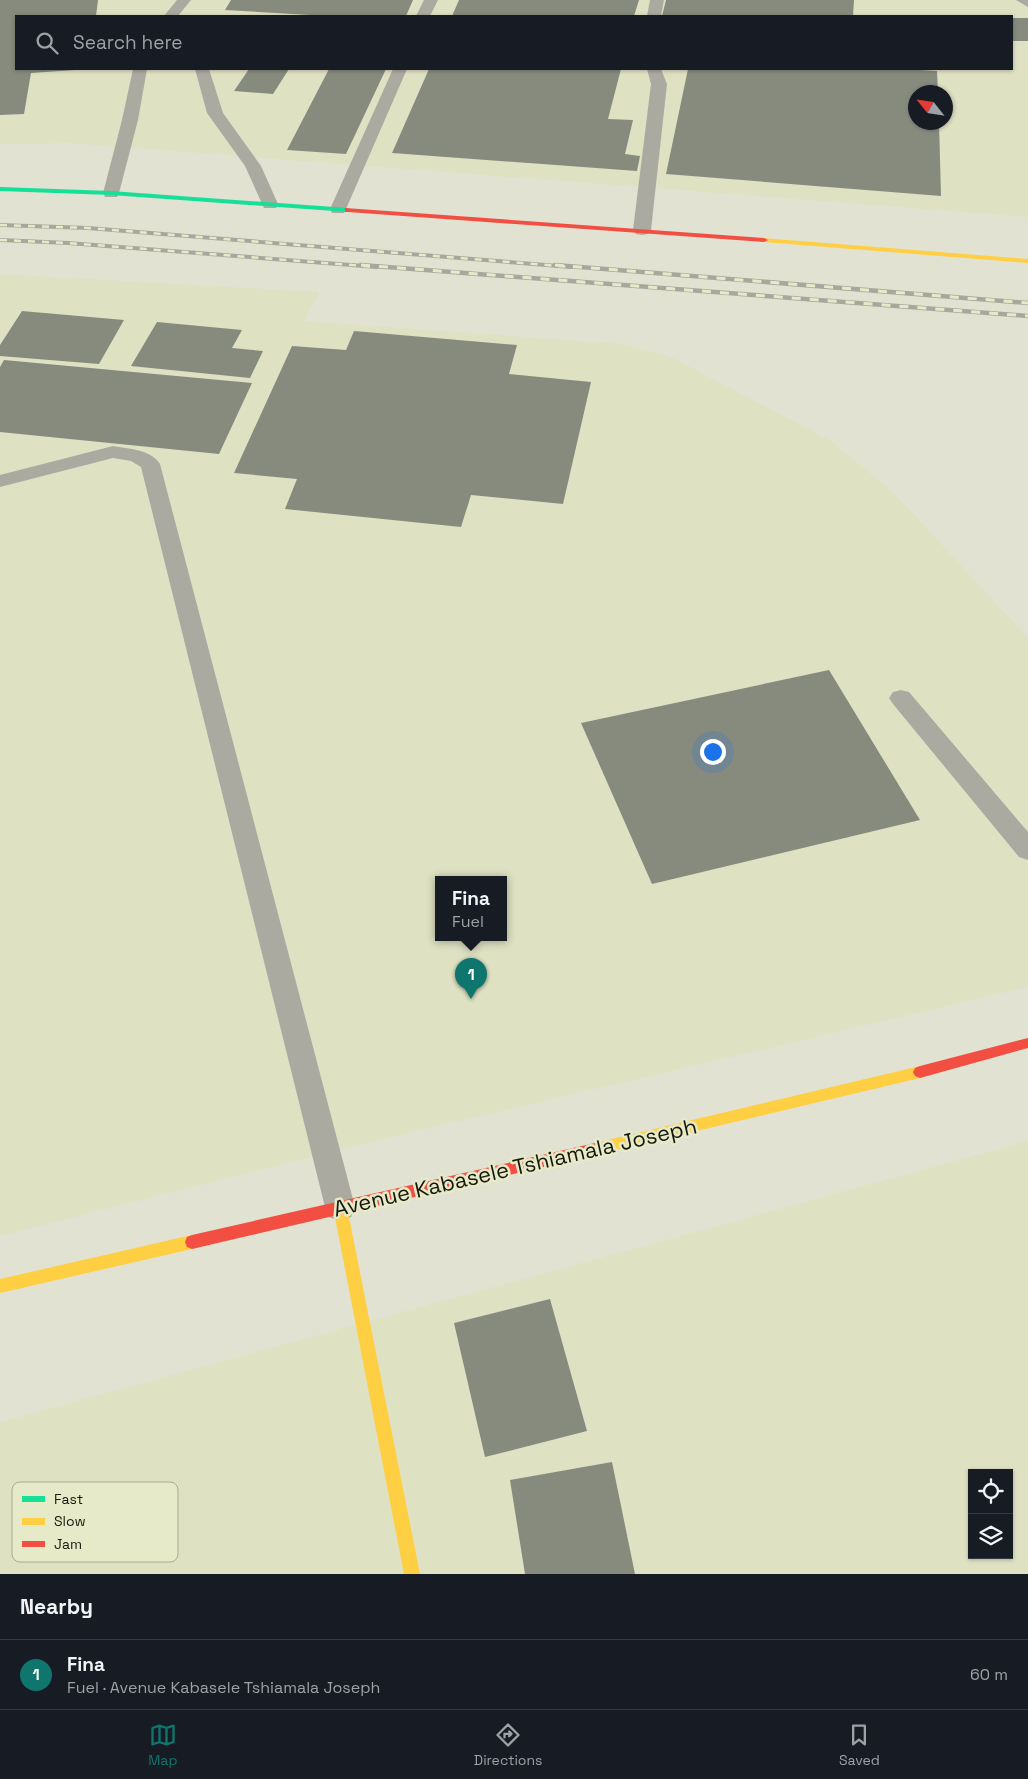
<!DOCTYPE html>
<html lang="en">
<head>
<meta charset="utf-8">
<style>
  body { margin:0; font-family:"Space Grotesk",sans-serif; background:#242831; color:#f1f3f6 }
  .controls { position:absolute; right:15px; bottom:15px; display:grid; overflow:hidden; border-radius:0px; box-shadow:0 1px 4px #0004 }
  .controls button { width:45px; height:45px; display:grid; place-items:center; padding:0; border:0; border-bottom:1px solid #363941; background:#171b24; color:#f1f3f6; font:25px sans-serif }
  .compass { position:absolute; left:908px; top:85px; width:45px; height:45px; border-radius:50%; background:#171b24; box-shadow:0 1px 4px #0004; rotate:300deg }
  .you { position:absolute; left:712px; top:751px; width:18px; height:18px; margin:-12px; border:4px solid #fff; border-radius:50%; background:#1a73e8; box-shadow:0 0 0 8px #1a73e833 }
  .badge { display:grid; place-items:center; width:32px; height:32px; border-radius:50%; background:#0f766e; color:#fff; font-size:16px; font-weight:700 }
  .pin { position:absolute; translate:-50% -41px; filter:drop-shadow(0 1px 2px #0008) }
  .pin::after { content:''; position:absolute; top:26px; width:18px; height:15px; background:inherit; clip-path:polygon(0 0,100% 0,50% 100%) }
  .popup { position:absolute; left:435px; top:876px; width:72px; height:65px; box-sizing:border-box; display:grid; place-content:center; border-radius:0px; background:#171b24; filter:drop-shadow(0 1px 4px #0005); font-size:16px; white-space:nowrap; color:#9ea1a6 }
  .popup b { font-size:19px; color:#f1f3f6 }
  .popup::after { content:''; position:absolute; left:50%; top:100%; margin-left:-10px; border:10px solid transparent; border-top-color:#171b24 }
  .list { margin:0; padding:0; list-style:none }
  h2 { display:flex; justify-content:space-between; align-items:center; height:65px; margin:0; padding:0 20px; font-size:21px }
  h2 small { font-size:16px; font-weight:400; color:#9ea1a6 }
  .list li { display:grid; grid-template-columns:32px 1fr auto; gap:15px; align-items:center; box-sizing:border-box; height:70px; padding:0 20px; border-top:1px solid #363941 }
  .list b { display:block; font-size:19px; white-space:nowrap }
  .list p { margin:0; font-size:16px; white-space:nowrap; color:#9ea1a6 }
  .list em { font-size:16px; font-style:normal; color:#9ea1a6 }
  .icon { flex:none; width:28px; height:28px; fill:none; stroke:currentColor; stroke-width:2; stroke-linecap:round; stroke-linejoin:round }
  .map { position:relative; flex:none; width:1028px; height:1574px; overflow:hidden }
  .search { position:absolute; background:#171b24; box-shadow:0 1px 4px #0004; left:15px; right:15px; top:15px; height:55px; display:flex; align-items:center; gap:12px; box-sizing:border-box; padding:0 18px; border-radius:0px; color:#9ea1a6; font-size:19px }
  .sheet { height:135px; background:#171b24 }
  nav { display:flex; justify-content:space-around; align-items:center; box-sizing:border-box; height:70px; border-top:1px solid #363941; background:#171b24; font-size:14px; color:#9ea1a6 }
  nav a { display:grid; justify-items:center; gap:2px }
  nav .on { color:#0f766e }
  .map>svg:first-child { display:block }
  .built { fill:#dfe1c3; fill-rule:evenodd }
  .building { fill:#878b7e }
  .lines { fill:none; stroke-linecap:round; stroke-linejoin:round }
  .lane { fill:#abaaa0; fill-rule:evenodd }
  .fast { fill:#16e098; fill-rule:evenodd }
  .slow { fill:#ffcf43; fill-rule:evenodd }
  .jam { fill:#f24e42; fill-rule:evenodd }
  .rail-far1-casing { stroke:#a8a79c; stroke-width:4 }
  .rail-casing { stroke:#a8a79c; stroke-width:4.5 }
  .rail-far1 { stroke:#e7eac9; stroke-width:2.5; stroke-dasharray:7; stroke-linecap:butt }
  .rail { stroke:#e7eac9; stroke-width:3; stroke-dasharray:9; stroke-linecap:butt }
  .labels { text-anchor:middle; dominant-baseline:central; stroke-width:5; stroke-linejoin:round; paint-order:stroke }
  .near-street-label { font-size:22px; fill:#17180c; stroke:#e7eac9 }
  .key { fill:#e7eac9; stroke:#a9ab90; stroke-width:1 }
  .key-label { font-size:14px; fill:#17180c }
</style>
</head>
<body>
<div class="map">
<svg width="1028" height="1574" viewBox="0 0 1028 1574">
  <rect width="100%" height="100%" fill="#e1e2d1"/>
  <path class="built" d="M0 0H1028V217L70 143 0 144ZM16 16H1012V69H16ZM916 92H946V122H916Z
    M0 274 320 292 304 321 624 344 671 357 831 441 893 492 1028 638V987L396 1136 0 1236ZM438 880H504V938H438Z
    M1028 1141V1574H0V1422ZM972 1473H1009V1555H972Z"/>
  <path class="building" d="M0 0H98L96 16H16V69H75V70L31 73 24 114 0 115Z
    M231 0H413L406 16H327L225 10Z
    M459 0H639L634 16H452Z
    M666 0H854L853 16H662Z
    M1012 18H1028V41H1012Z
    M249 69H289L273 94 234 91Z
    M329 69H386L346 154 287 150Z
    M429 69H621L608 119 633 120 625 154 640 156 637 171 392 153Z
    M688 69H905L937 71 938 92H916V122H939L941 196 666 174Z
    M22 311 124 320 99 364 0 356V345Z
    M157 322 242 330 232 348 263 351 250 378 131 366Z
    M354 331 517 345 509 374 591 382 563 504 471 495 461 527 285 509 297 479 234 473 292 346 346 350Z
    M4 360 252 383 219 454 0 432V367Z
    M829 670 920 820 652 884 581 723Z
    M550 1299 587 1431 485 1457 454 1323Z
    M612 1462 635 1574H525L510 1480Z"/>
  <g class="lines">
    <path class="lane" d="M177 0H191L178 16H164Z
      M424 0H438L430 16H416Z
      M650 0H664L661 16H647Z
      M1016 0H1028V7Z
      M133 69H147L138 120 119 193 117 197H105L103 193 122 120Z
      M195 69H209L223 113 261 166 278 204 276 208H264L245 166 207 113Z
      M393 69H407L346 209 344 213H332L330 209Z
      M647 69H661L667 84 651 230 648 234 642 235 636 234 633 230 651 84Z
      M113 446C129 449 150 449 160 464L355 1207 351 1217 340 1221 329 1217 325 1207 141 467 131 461 113 458 0 487V475Z
      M901 690 909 692 1028 832V860L1019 857 893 704 889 698 893 692Z"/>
    <path class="fast" d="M0 187 111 191 348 208 352 210 348 212 111 195 0 191Z"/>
    <path class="slow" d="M761 238 1028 259V263L764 242H761Z
      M920 1066 925 1068 927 1072 925 1076 920 1078 595 1155 590 1153 588 1149 590 1145 595 1143Z
      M340 1201 345 1202 347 1207 420 1574H404L333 1207 335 1202Z
      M192 1235 197 1237 199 1242 197 1247 192 1249 0 1293V1279Z"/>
    <path class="jam" d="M345 208 764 238 768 240 764 242 348 212H345Z
      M1028 1038V1048L920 1078 915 1076 913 1072 915 1068 920 1066Z
      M595 1143 600 1145 602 1149 600 1153 595 1155 192 1249 187 1247 185 1242 187 1237 192 1235Z"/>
    <g class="rail-far1-casing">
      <path id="rail-far1" d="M0 225 88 228 571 267
        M0 240 68 243 377 267"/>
    </g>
    <g class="rail-casing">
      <path id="rail" d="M361 265 1028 316
        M555 265 1028 303"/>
    </g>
    <use href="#rail-far1" class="rail-far1"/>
    <use href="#rail" class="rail"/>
  </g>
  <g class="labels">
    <g class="near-street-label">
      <text transform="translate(515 1167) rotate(-13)">Avenue Kabasele Tshiamala Joseph</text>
    </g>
  </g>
  <rect x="12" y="1482" width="166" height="80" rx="8" class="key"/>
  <rect x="22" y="1496" width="23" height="6" fill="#16e098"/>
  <rect x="22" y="1518" width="23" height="7" fill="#ffcf43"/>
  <rect x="22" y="1541" width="23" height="6" fill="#f24e42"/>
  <g class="key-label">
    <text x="54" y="1504">Fast</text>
    <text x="54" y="1526">Slow</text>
    <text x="54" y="1549">Jam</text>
  </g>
</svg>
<div class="controls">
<button><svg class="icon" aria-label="locate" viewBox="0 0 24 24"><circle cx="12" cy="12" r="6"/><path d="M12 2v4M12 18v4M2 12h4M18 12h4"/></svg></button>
<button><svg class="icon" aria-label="layers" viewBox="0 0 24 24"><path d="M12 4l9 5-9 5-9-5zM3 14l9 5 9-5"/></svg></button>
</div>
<svg class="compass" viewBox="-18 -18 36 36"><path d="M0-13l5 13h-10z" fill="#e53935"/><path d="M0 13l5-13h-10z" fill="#9ea1a6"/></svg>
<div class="you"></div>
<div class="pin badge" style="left:471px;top:999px">1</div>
<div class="popup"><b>Fina</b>Fuel</div>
<div class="search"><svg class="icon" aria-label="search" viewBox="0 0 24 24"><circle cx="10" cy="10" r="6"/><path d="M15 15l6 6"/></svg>Search here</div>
</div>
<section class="sheet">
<h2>Nearby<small></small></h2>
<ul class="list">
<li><span class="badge">1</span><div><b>Fina</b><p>Fuel · Avenue Kabasele Tshiamala Joseph</p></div><em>60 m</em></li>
</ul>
</section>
<nav>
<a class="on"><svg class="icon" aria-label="map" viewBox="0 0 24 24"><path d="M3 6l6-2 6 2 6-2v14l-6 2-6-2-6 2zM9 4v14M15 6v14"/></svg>Map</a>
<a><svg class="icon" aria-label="directions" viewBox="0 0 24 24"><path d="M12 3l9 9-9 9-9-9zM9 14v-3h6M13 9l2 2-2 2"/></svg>Directions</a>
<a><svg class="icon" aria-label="saved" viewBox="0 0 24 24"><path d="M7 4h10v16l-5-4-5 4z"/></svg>Saved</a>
</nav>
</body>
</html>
